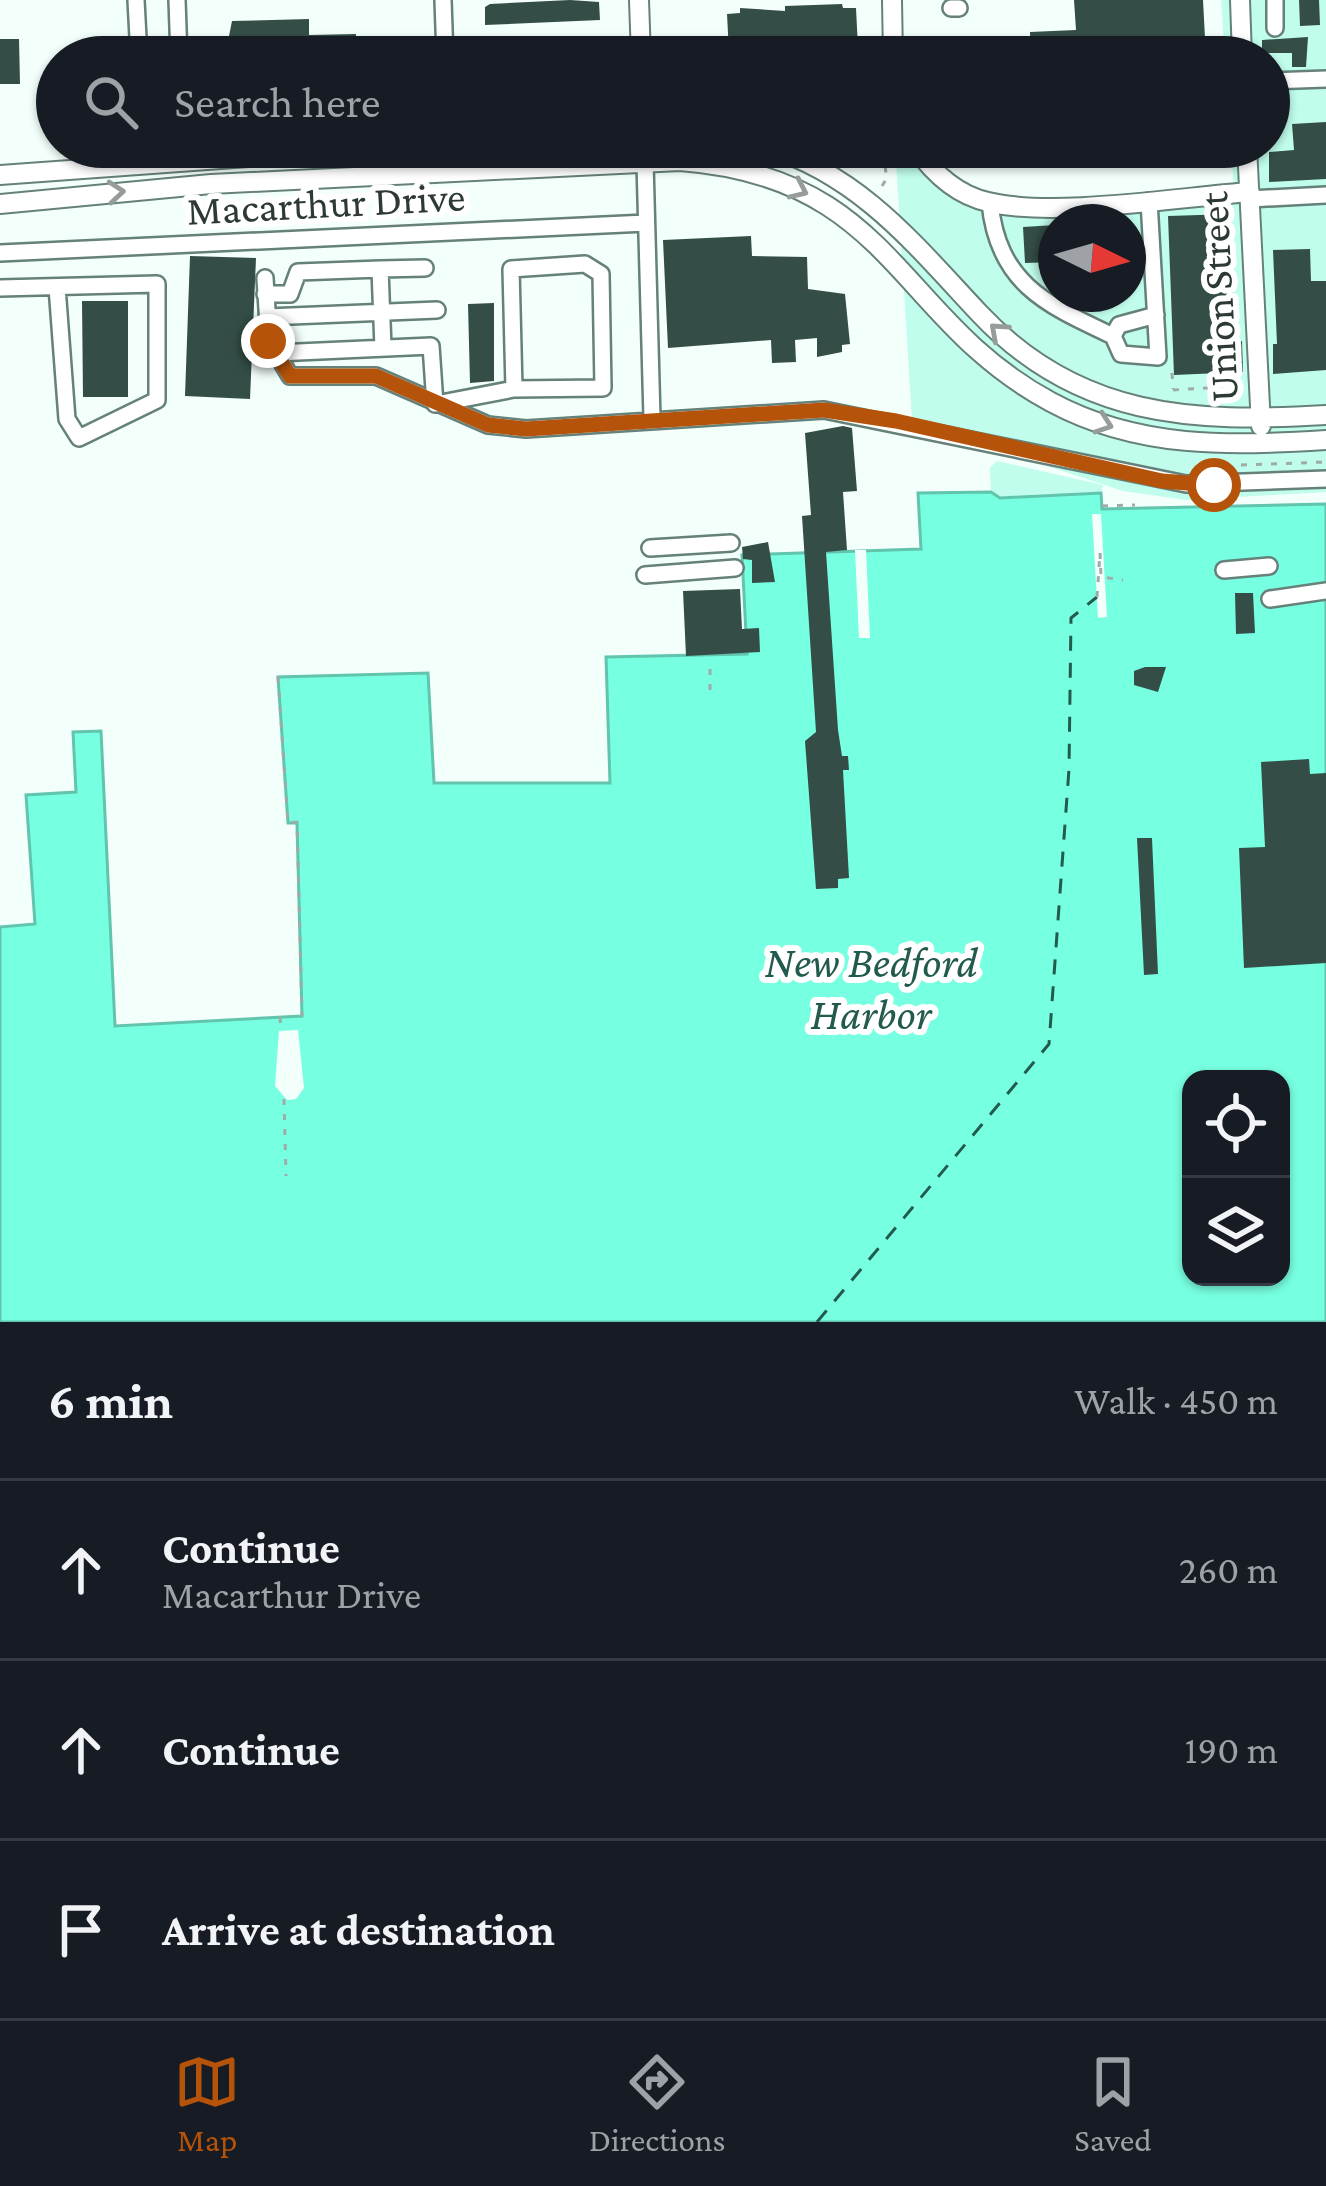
<!DOCTYPE html>
<html lang="en">
<head>
<meta charset="utf-8">
<style>
  body { margin:0; font-family:"Crimson Pro",serif; background:#242831; color:#f1f3f6 }
  .controls { position:absolute; right:36px; bottom:36px; display:grid; overflow:hidden; border-radius:24px; box-shadow:0 3px 9px #0004 }
  .controls button { width:108px; height:108px; display:grid; place-items:center; padding:0; border:0; border-bottom:3px solid #363941; background:#171b24; color:#f1f3f6; font:60px sans-serif }
  .compass { position:absolute; left:1038px; top:204px; width:108px; height:108px; border-radius:50%; background:#171b24; box-shadow:0 3px 9px #0004; rotate:95deg }
  .stop { position:absolute; width:36px; height:36px; margin:-27px; border:9px solid #b45309; border-radius:50%; background:#fff }
  .stop.end { background:#b45309; border-color:#fff; box-shadow:0 3px 12px #0008 }
  .list { margin:0; padding:0; list-style:none }
  h2 { display:flex; justify-content:space-between; align-items:center; height:156px; margin:0; padding:0 48px; font-size:51px }
  h2 small { font-size:39px; font-weight:400; color:#9ea1a6 }
  .list li { display:grid; grid-template-columns:78px 1fr auto; gap:36px; align-items:center; box-sizing:border-box; height:180px; padding:0 48px; border-top:3px solid #363941 }
  .list b { display:block; font-size:45px; white-space:nowrap }
  .list p { margin:0; font-size:39px; white-space:nowrap; color:#9ea1a6 }
  .list em { font-size:39px; font-style:normal; color:#9ea1a6 }
  .icon { flex:none; width:66px; height:66px; fill:none; stroke:currentColor; stroke-width:2; stroke-linecap:round; stroke-linejoin:round }
  .map { position:relative; flex:none; width:1326px; height:1322px; overflow:hidden }
  .search { position:absolute; background:#171b24; box-shadow:0 3px 9px #0004; left:36px; right:36px; top:36px; height:132px; display:flex; align-items:center; gap:30px; box-sizing:border-box; padding:0 42px; border-radius:66px; color:#9ea1a6; font-size:45px }
  .sheet { height:696px; background:#171b24 }
  nav { display:flex; justify-content:space-around; align-items:center; box-sizing:border-box; height:168px; border-top:3px solid #363941; background:#171b24; font-size:33px; color:#9ea1a6 }
  nav a { display:grid; justify-items:center; gap:6px }
  nav .on { color:#b45309 }
  .map>svg:first-child { display:block }
  .green { fill:#c0fdec; fill-rule:evenodd }
  .water { fill:#77ffe1; stroke:#61c4ad; stroke-width:3; fill-rule:evenodd }
  .pier { fill:#f3fffb }
  .lines { fill:none; stroke-linecap:round; stroke-linejoin:round }
  .ferry { stroke:#225b4e; stroke-width:3; stroke-dasharray:15 12; stroke-linecap:butt }
  .building { fill:#344e47 }
  .minor-casing { stroke:#658179; stroke-width:20 }
  .major-casing { stroke:#658179; stroke-width:22 }
  .path { stroke:#9faba7; stroke-width:3; stroke-dasharray:6 9; stroke-linecap:butt }
  .minor { stroke:#fff; stroke-width:15 }
  .major { stroke:#fff; stroke-width:18 }
  .oneway { stroke:#969c9a }
  .route { stroke:#b45309; stroke-width:15 }
  .labels { text-anchor:middle; dominant-baseline:central; stroke-width:12; stroke-linejoin:round; paint-order:stroke }
  .street-label { font-size:42px; fill:#2d3935; stroke:#fff }
  .water-label { font-size:45px; font-style:italic; fill:#225b4e; stroke:#fff }
</style>
</head>
<body>
<div class="map">
<svg width="1326" height="1322" viewBox="0 0 1326 1322">
  <rect width="100%" height="100%" fill="#f3fffb"/>
  <path class="green" d="M1221 0H1326V492L1186 500 1123 491 1005 452 913 436 895 147H910C920 167 929 185 950 196 1014 230 1159 208 1235 205L1231 147H1269V57H1225ZM1056 222H1128V294H1056Z
    M997 461 1103 485 1101 493 1000 498 991 492 990 468Z"/>
  <path class="water" d="M991 492 1000 498 1101 493 1102 509 1326 504V1322H0V927L35 924 26 795 76 792 73 732 101 731 115 1026 302 1016 297 823H288L278 677 428 673 434 783H610L606 657 747 654 742 555 921 549 918 493ZM1191 1079H1281V1277H1191Z"/>
  <path class="pier" d="M1092 514H1101L1107 617 1098 618Z
    M855 550H866L870 638H859Z
    M298 1030 304 1088 296 1099 287 1100 275 1086 279 1031Z"/>
  <g class="lines">
    <path class="ferry" d="M817 1322 1049 1044 1069 769 1071 618 1097 597"/>
  </g>
  <path class="building" d="M570 0 599 2 600 20 485 25V7L490 4Z
    M1074 0H1203L1206 57H1031L1030 32 1076 30Z
    M1299 0H1319L1320 25 1300 26Z
    M842 4 843 8H856L858 48 729 53 727 14 740 13V8L785 11V6Z
    M309 19V35L356 34V43H371V57L233 53V45L227 46 232 21Z
    M1308 37 1306 67H1292V53H1262V40Z
    M0 39H19L20 84H0Z
    M1326 122V179L1269 182V152L1294 150 1292 124Z
    M1231 214 1236 342 1242 341 1243 372 1174 375 1168 216Z
    M1056 225V262L1025 263 1023 227Z
    M751 236 752 256 807 257 808 289 845 294 850 344 842 345V352L817 357V338L795 340 796 362 772 363 771 340 668 348 663 240Z
    M1310 249 1311 281H1326V370L1273 374V344H1277L1273 250Z
    M190 256 256 258 250 399 185 396Z
    M82 301H128V397H83Z
    M494 303V381L470 383 468 304Z
    M843 426 852 428 857 491 843 492 847 550 826 552 838 730 842 756H848L849 770H843L849 878 838 879V888L816 889 805 741 816 732 802 516 811 515 805 433Z
    M768 542 775 582 752 583V560L743 559 742 547Z
    M740 589 742 629 759 628 760 652 686 656 683 591Z
    M1235 593H1253L1255 633 1236 634Z
    M1145 667H1166L1158 692 1134 685V671Z
    M1309 759 1310 774 1326 773V963L1244 968 1239 848 1265 847 1261 762Z
    M1137 838H1152L1158 974 1144 975Z"/>
  <g class="lines">
    <g class="minor-casing">
      <path id="minor" d="M136 0 139 57
        M177 0 179 57
        M443 0 445 57
        M1275 0V28
        M951 8H959
        M484 57 641 50
        M1269 81 1326 79
        M869 147H878
        M1006 156 1020 155
        M645 163 652 418
        M1250 199 1326 195
        M1149 201 1158 357 1121 354 1113 336 1119 325 1156 315
        M990 203C998 284 1047 305 1113 336
        M0 253 646 223
        M380 269 425 268
        M265 278 269 341 290 376H376L488 425 526 429 824 410 1186 484 1326 479
        M0 288 157 284V400L79 438 67 419 57 287
        M265 294H290L298 272 380 269 383 348
        M267 317 437 310
        M276 353 431 346 435 404
        M436 404 514 389 603 388 601 274 585 264 511 269 514 389
        M650 548 731 543
        M1224 570 1269 566
        M645 575 735 568
        M1270 599 1326 591"/>
    </g>
    <g class="major-casing">
      <path id="major" d="M639 0 641 57
        M892 0 893 57
        M1240 0 1242 57
        M768 147C862 177 915 245 980 314 1078 418 1193 423 1326 415
        M915 147C933 173 957 195 988 202 1053 218 1180 197 1250 192
        M1247 147 1261 426
        M0 175 388 147
        M0 204 211 184 680 161C894 177 896 319 1051 402 1138 449 1230 446 1326 440"/>
    </g>
    <path class="path" d="M1110 147V149
      M882 186 887 178 884 161
      M1172 373 1173 389
      M1173 390 1221 387 1238 399
      M1241 465 1326 462
      M1102 506 1135 505
      M1100 553 1101 577 1123 580
      M1097 597 1100 553
      M278 677 288 823 297 822 302 1016
      M710 690V664
      M280 1017 281 1031
      M284 1099 286 1176"/>
    <use href="#minor" class="minor"/>
    <use href="#major" class="major"/>
  </g>
  <defs><path id="oneway-chevron" d="M-2-3.5L2.5 0L-2 3.5" fill="none" stroke-width="1.6" stroke-linecap="round" stroke-linejoin="round" transform="scale(3)"/></defs>
  <g class="oneway">
    <use href="#oneway-chevron" transform="translate(799 190) rotate(25)"/>
    <use href="#oneway-chevron" transform="translate(116 192) rotate(-5)"/>
    <use href="#oneway-chevron" transform="translate(998 331) rotate(-138)"/>
    <use href="#oneway-chevron" transform="translate(1104 424) rotate(19)"/>
  </g>
  <g class="lines">
    <path class="route" d="M268 341 290 376H376L488 425 526 429 824 410 896 421 1162 481 1214 485"/>
  </g>
  <g class="labels">
    <g class="street-label">
      <text transform="translate(326 203) rotate(-3)">Macarthur Drive</text>
      <text transform="translate(1218 297) rotate(-93)">Union Street</text>
    </g>
    <g class="water-label">
      <text x="871" y="962">New Bedford<tspan x="871" dy="52">Harbor</tspan></text>
    </g>
  </g>
</svg>
<div class="controls">
<button><svg class="icon" aria-label="locate" viewBox="0 0 24 24"><circle cx="12" cy="12" r="6"/><path d="M12 2v4M12 18v4M2 12h4M18 12h4"/></svg></button>
<button><svg class="icon" aria-label="layers" viewBox="0 0 24 24"><path d="M12 4l9 5-9 5-9-5zM3 14l9 5 9-5"/></svg></button>
</div>
<svg class="compass" viewBox="-18 -18 36 36"><path d="M0-13l5 13h-10z" fill="#e53935"/><path d="M0 13l5-13h-10z" fill="#9ea1a6"/></svg>
<div class="stop" style="left:1214px;top:485px"></div>
<div class="stop end" style="left:268px;top:341px"></div>
<div class="search"><svg class="icon" aria-label="search" viewBox="0 0 24 24"><circle cx="10" cy="10" r="6"/><path d="M15 15l6 6"/></svg>Search here</div>
</div>
<section class="sheet">
<h2>6 min<small>Walk · 450 m</small></h2>
<ul class="list">
<li><svg class="icon" aria-label="ahead" viewBox="0 0 24 24"><path d="M12 20V5M6 11l6-6 6 6"/></svg><div><b>Continue</b><p>Macarthur Drive</p></div><em>260 m</em></li>
<li><svg class="icon" aria-label="ahead" viewBox="0 0 24 24"><path d="M12 20V5M6 11l6-6 6 6"/></svg><div><b>Continue</b></div><em>190 m</em></li>
<li><svg class="icon" aria-label="arrive" viewBox="0 0 24 24"><path d="M6 21V4h12l-3 4 3 4H6"/></svg><div><b>Arrive at destination</b></div></li>
</ul>
</section>
<nav>
<a class="on"><svg class="icon" aria-label="map" viewBox="0 0 24 24"><path d="M3 6l6-2 6 2 6-2v14l-6 2-6-2-6 2zM9 4v14M15 6v14"/></svg>Map</a>
<a><svg class="icon" aria-label="directions" viewBox="0 0 24 24"><path d="M12 3l9 9-9 9-9-9zM9 14v-3h6M13 9l2 2-2 2"/></svg>Directions</a>
<a><svg class="icon" aria-label="saved" viewBox="0 0 24 24"><path d="M7 4h10v16l-5-4-5 4z"/></svg>Saved</a>
</nav>
</body>
</html>
